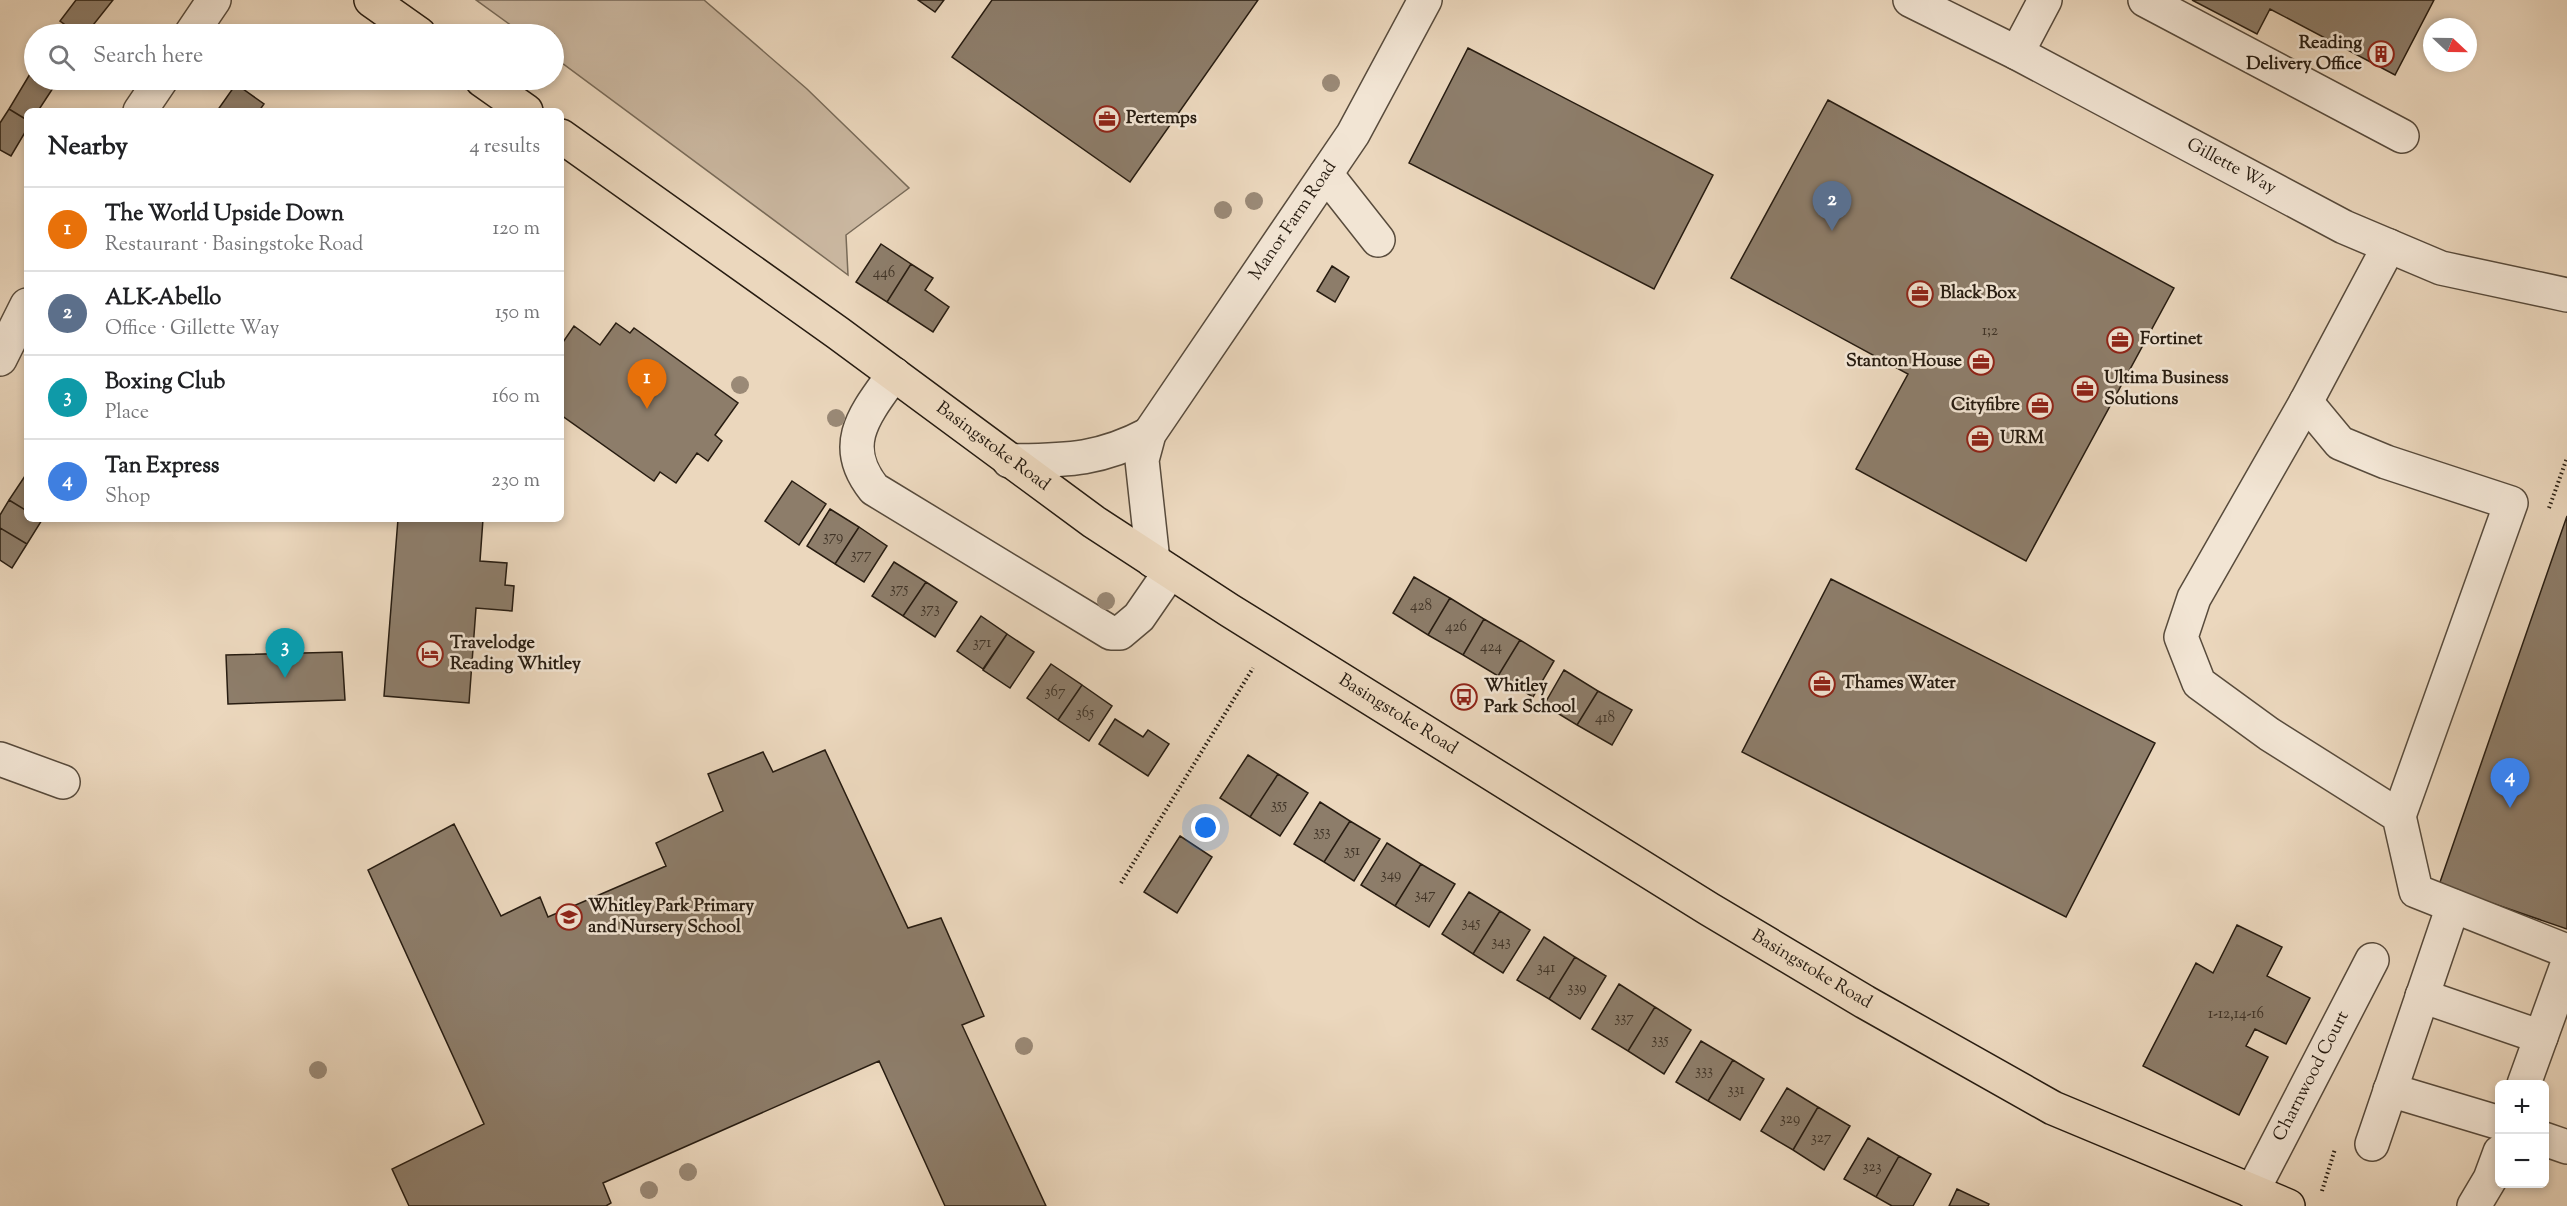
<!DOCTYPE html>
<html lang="en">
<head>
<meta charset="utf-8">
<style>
  body { margin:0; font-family:"Sorts Mill Goudy",serif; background:#f2f2f2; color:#202124 }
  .controls { position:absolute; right:18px; bottom:18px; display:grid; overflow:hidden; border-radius:9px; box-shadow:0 3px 9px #0003 }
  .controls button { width:54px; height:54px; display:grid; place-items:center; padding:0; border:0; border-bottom:2px solid #e0e0e0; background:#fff; color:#202124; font:30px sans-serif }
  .compass { position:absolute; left:2423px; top:18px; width:54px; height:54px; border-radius:50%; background:#fff; box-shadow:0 3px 9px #0003; rotate:112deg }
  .you { position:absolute; left:1206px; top:828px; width:21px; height:21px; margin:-15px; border:4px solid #fff; border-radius:50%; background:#1a73e8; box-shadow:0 0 0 9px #1a73e833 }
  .badge { display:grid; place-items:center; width:39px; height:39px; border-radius:50%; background:#1a73e8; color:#fff; font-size:20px; font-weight:700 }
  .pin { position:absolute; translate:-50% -50px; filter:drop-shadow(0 2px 3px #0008) }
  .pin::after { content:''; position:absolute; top:32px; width:21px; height:18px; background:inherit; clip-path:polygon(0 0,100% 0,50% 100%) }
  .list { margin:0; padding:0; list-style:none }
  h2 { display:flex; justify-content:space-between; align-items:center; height:78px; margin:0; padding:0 24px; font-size:26px }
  h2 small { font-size:20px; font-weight:400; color:#757577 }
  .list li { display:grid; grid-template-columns:39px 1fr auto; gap:18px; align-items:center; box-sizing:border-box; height:84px; padding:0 24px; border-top:2px solid #e0e0e0 }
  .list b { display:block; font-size:22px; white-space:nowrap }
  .list p { margin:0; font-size:20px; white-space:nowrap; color:#757577 }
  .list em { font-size:20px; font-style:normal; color:#757577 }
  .icon { flex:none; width:33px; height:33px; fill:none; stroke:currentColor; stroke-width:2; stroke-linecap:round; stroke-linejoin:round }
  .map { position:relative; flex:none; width:2567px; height:1206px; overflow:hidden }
  .search { position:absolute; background:#fff; box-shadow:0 3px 9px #0003; left:24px; top:24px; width:540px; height:66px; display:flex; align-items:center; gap:15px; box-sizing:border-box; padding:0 21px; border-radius:33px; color:#757577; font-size:22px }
  .panel { position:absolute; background:#fff; box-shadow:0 3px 9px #0003; left:24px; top:108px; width:540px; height:414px; border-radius:9px }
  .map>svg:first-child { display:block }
  .green { fill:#cab7a0; stroke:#786a58; stroke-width:1.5 }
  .building { fill:#8d7d6a; stroke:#271c11; stroke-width:1.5 }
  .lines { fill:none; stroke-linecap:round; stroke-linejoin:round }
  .minor-casing { stroke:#584b3c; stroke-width:36 }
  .major-casing { stroke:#271c11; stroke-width:36 }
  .path { stroke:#271c11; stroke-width:4; stroke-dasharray:1.5 3; stroke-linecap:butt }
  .minor { stroke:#f2e5d4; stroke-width:33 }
  .major { stroke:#ebd7bd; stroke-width:33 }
  .tree { fill:#9a8976 }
  .labels { text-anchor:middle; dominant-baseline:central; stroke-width:5; stroke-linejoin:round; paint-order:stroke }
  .number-label { font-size:15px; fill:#403427 }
  .poi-label { font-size:18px; font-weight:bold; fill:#271c11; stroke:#f2e5d4; text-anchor:start }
  .street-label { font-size:18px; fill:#271c11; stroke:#f2e5d4 }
</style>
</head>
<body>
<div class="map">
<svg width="2567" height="1206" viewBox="0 0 2567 1206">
  <rect width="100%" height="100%" fill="#ebd7bd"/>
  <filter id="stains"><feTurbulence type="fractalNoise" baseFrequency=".00333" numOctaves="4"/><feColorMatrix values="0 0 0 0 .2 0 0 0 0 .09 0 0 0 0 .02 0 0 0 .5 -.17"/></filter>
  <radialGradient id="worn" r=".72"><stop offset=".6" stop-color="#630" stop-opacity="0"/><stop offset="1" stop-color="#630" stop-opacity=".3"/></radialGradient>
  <path class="green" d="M476 0H704L807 89 909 188 846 235 848 275 554 57V34H523Z"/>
  <path class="building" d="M76 0H113L86 34H78L60 21Z
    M918 0H944L935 12Z
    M992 0H1258L1130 182 952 57Z
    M2192 0H2434L2395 75 2270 9 2257 34Z
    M1468 48 1713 175 1654 289 1409 163Z
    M30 74 34 80 53 88 38 111H27V120L9 109Z
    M236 84 264 104 259 111H217Z
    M1828 100 2174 288 2026 561 1856 469 1908 374 1731 278Z
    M9 109 27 120V129L11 156 0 150V123Z
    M881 244 911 264 887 302 856 282Z
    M911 264 933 278 925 290 949 307 933 332 887 302Z
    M1332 266 1349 277 1335 302 1317 291Z
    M616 323 630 333 634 328 738 403 715 435 722 441 708 461 697 453 676 483 660 472 654 481 561 415V345L574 326 600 345Z
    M25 476 27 478V511L9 500Z
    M792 481 826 504 799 545 765 521Z
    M9 500 27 511V519L42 520 27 544 0 528V515Z
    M830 509 859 527 835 564 807 546Z
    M2567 516V929L2439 885Z
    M398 519H483L480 561 507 563 505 585 514 586 512 611 476 608 469 703 384 696Z
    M859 527 887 546 864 582 835 564Z
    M0 528 27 544 12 568 0 560Z
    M894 562 926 582 903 616 872 596Z
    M1414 577 1450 598 1428 635 1393 613Z
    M1831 579 2155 743 2066 917 1742 752Z
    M926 582 957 602 935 637 903 616Z
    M1450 598 1484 619 1463 655 1428 635Z
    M981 616 1007 634 983 669 957 651Z
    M1484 619 1520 640 1498 676 1463 655Z
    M1007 634 1034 652 1010 688 983 670Z
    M1520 640 1554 661 1533 697 1498 676Z
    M342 652 345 700 228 704 226 655Z
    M1051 664 1082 685 1058 720 1027 698Z
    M1564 670 1598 691 1577 725 1544 705Z
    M1082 685 1112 706 1089 741 1058 720Z
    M1598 691 1632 710 1612 745 1577 725Z
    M1115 719 1143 737 1148 730 1169 744 1148 776 1099 744Z
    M825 750 908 928 941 918 984 1016 962 1025 1046 1206H945L879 1061 603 1183 611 1203 606 1206H409L392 1169 484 1124 368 870 454 824 501 916 540 897 548 917 666 866 656 843 723 811 708 774 763 752 773 772Z
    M1248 755 1278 774 1250 817 1220 798Z
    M1278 774 1308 793 1280 836 1250 817Z
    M1320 802 1350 821 1324 862 1294 844Z
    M1350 821 1380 839 1354 881 1324 862Z
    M1180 836 1212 857 1177 913 1144 892Z
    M1387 843 1421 864 1395 906 1361 885Z
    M1421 864 1455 884 1429 927 1395 906Z
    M1469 892 1500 911 1473 954 1442 934Z
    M1500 911 1530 930 1503 973 1473 954Z
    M2237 925 2282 947 2267 976 2310 998 2286 1044 2255 1029 2246 1046 2268 1057 2239 1115 2143 1066 2196 963 2213 973Z
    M1544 937 1575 957 1549 999 1517 980Z
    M1575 957 1606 976 1580 1019 1549 999Z
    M1619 984 1655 1007 1628 1051 1592 1029Z
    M1655 1007 1691 1030 1664 1074 1628 1051Z
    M1701 1041 1733 1060 1708 1101 1676 1082Z
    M1733 1060 1764 1079 1740 1120 1708 1101Z
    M1787 1088 1818 1107 1793 1150 1761 1131Z
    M1818 1107 1850 1126 1824 1170 1793 1150Z
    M1868 1138 1899 1156 1876 1197 1844 1179Z
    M1899 1156 1931 1174 1913 1206H1892L1876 1197Z
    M1957 1189 1989 1204 1988 1206H1949Z"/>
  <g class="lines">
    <g class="minor-casing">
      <g id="minor">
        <path id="s1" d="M1910 0 2017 53 2344 227 2441 268 2567 295"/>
        <path d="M2145 0 2402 136"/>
        <path d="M191 34 214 0"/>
        <path d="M2017 53 2045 0"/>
        <path d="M140 111 161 80"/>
        <path d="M1326 174 1378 240"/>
        <path d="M2389 246 2306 402 2194 598 2181 637 2199 683 2269 734 2399 816 2416 891 2567 951"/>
        <path d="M0 359 27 305"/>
        <path d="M894 374C866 413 838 444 874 489L1111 633H1120L1139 617 1170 572"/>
        <path d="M2306 402 2340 443 2386 462 2511 503 2399 816"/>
        <path d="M1009 461C1065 460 1098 461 1149 434"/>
        <path id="s2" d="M1153 561 1142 460 1149 434 1353 134 1425 0"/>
        <path d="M0 759 63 782"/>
        <path d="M2422 996 2541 1037"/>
        <path d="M2524 1084 2567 965"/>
        <path d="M2390 1090 2500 1123"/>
        <path d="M2544 1139 2567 1147"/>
        <path d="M2372 1144 2453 906"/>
        <path id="s3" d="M2252 1192 2372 960"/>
        <path d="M2474 1206 2490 1179 2500 1152"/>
      </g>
    </g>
    <g class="major-casing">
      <g id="major">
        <path d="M371 0 419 34"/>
        <path d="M482 80 526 111"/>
        <path id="s4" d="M561 136 838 333 1094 522 1229 610 1709 909 1865 1002 2053 1108 2288 1206"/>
      </g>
    </g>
    <path class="path" d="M2549 508 2567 458
      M1121 883 1253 668
      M2322 1191 2335 1149"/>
    <use href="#minor" class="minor"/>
    <use href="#major" class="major"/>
  </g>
  <g class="tree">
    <circle cx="1331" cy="83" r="9"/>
    <circle cx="1254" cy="201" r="9"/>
    <circle cx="1223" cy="210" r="9"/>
    <circle cx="740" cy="385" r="9"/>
    <circle cx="836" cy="418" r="9"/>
    <circle cx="1106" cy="601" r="9"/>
    <circle cx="1024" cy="1046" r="9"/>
    <circle cx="318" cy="1070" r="9"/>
    <circle cx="688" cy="1172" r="9"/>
    <circle cx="649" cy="1190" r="9"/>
  </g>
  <defs>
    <g id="building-ring" transform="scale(1.35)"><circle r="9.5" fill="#f2e5d4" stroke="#8f2418" stroke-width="1.5"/><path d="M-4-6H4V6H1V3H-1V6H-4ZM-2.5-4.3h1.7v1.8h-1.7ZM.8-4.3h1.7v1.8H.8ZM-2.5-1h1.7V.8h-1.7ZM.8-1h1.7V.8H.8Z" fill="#8f2418"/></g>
    <g id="office-ring" transform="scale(1.35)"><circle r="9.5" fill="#f2e5d4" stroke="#8f2418" stroke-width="1.5"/><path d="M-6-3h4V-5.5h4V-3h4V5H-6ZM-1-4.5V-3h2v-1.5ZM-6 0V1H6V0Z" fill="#8f2418"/></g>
    <g id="hotel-ring" transform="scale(1.35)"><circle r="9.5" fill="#f2e5d4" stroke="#8f2418" stroke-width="1.5"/><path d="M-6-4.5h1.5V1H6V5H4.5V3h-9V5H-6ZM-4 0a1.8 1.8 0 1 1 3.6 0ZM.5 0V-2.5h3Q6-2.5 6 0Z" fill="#8f2418"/></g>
    <g id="bus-ring" transform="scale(1.35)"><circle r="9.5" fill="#f2e5d4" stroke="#8f2418" stroke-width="1.5"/><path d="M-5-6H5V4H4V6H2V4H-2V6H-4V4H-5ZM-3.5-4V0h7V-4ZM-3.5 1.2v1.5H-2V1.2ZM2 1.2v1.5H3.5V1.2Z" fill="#8f2418"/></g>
    <g id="school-ring" transform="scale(1.35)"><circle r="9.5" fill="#f2e5d4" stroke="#8f2418" stroke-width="1.5"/><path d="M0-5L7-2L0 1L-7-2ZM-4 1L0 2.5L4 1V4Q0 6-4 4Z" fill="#8f2418"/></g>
  </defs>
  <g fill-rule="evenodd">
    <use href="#building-ring" x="2381" y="54"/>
    <use href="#office-ring" x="1107" y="119"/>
    <use href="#office-ring" x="1920" y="294"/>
    <use href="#office-ring" x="2120" y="340"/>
    <use href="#office-ring" x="1981" y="362"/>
    <use href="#office-ring" x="2085" y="389"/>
    <use href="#office-ring" x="2040" y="406"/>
    <use href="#office-ring" x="1980" y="439"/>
    <use href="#hotel-ring" x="430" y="654"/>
    <use href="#office-ring" x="1822" y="684"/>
    <use href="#bus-ring" x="1464" y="697"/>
    <use href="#school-ring" x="569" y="917"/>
  </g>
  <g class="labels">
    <g class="number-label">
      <text x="884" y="273">446</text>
      <text x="1990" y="331">1;2</text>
      <text x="833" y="537">379</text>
      <text x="861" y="555">377</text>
      <text x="899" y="589">375</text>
      <text x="1421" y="606">428</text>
      <text x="930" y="609">373</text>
      <text x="1456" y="627">426</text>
      <text x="982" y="643">371</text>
      <text x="1491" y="647">424</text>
      <text x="1055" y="692">367</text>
      <text x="1085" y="713">365</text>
      <text x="1605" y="718">418</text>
      <text x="1279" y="805">355</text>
      <text x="1322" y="832">353</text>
      <text x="1352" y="851">351</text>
      <text x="1391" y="875">349</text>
      <text x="1425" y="895">347</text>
      <text x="1471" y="923">345</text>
      <text x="1501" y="942">343</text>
      <text x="1546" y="968">341</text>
      <text x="1577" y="988">339</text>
      <text x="2236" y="1014">1-12,14-16</text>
      <text x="1624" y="1018">337</text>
      <text x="1660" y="1040">335</text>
      <text x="1704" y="1071">333</text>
      <text x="1736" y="1090">331</text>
      <text x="1790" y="1119">329</text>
      <text x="1821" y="1138">327</text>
      <text x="1872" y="1167">323</text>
    </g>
    <g class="poi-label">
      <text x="2362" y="44" text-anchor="end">Reading<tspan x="2362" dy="21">Delivery Office</tspan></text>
      <text x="1126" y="119">Pertemps</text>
      <text x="1940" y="294">Black Box</text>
      <text x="2140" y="340">Fortinet</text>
      <text x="1962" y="362" text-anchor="end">Stanton House</text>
      <text x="2104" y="379">Ultima Business<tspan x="2104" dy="21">Solutions</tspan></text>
      <text x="2020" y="406" text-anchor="end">Cityfibre</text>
      <text x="2000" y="439">URM</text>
      <text x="450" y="644">Travelodge<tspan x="450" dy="21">Reading Whitley</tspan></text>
      <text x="1842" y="684">Thames Water</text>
      <text x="1484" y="687">Whitley<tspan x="1484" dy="21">Park School</tspan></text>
      <text x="588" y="907">Whitley Park Primary<tspan x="588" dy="21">and Nursery School</tspan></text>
    </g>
    <g class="street-label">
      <text stroke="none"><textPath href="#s1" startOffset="362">Gillette Way</textPath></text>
      <text stroke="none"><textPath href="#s2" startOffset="386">Manor Farm Road</textPath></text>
      <text stroke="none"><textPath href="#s4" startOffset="532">Basingstoke Road</textPath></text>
      <text stroke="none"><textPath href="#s4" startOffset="1018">Basingstoke Road</textPath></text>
      <text stroke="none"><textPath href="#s4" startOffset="1504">Basingstoke Road</textPath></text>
      <text stroke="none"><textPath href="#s3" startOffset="130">Charnwood Court</textPath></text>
    </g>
  </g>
  <rect width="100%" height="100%" filter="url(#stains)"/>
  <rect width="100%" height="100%" fill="url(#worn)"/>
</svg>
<div class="controls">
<button>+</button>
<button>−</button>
</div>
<svg class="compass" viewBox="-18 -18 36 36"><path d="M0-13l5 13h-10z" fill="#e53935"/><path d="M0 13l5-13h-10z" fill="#757577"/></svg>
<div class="you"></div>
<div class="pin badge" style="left:647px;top:409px;background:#e8710a">1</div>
<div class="pin badge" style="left:1832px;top:231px;background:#5c6f8a">2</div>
<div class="pin badge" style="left:285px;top:678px;background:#0f9aa8">3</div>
<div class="pin badge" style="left:2510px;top:808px;background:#3f7fe0">4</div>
<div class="search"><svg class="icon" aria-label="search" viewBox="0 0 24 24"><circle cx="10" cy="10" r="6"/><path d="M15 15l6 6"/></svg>Search here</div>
<section class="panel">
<h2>Nearby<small>4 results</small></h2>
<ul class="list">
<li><span class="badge" style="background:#e8710a">1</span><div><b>The World Upside Down</b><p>Restaurant · Basingstoke Road</p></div><em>120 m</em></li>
<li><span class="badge" style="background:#5c6f8a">2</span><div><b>ALK-Abello</b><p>Office · Gillette Way</p></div><em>150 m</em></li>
<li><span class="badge" style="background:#0f9aa8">3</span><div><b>Boxing Club</b><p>Place</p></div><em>160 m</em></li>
<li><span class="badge" style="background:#3f7fe0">4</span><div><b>Tan Express</b><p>Shop</p></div><em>230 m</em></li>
</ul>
</section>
</div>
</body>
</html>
